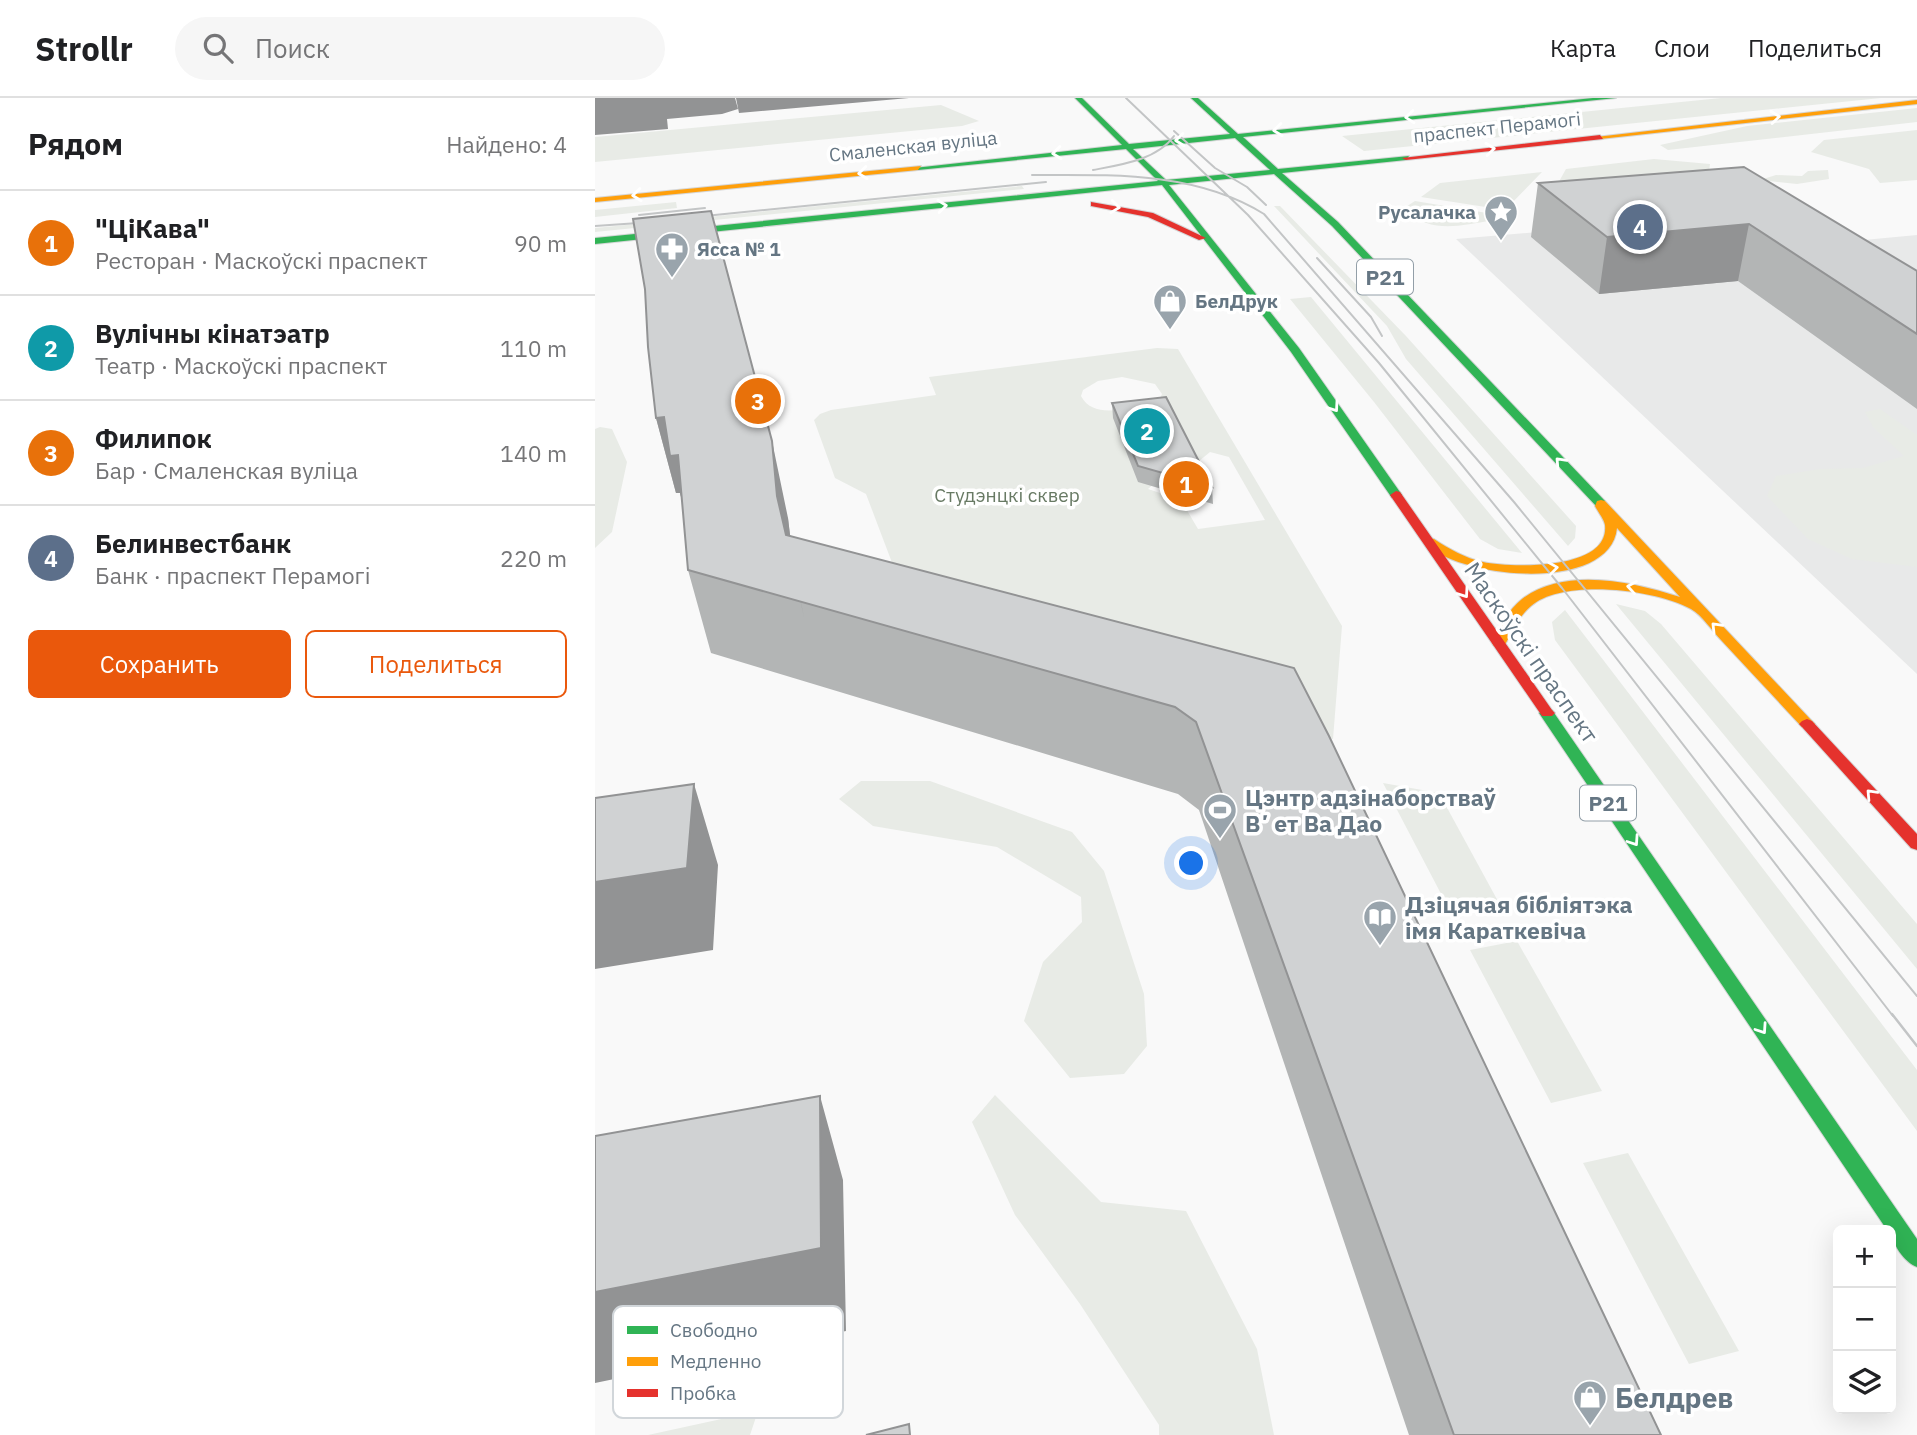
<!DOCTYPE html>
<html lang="ru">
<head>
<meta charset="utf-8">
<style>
  body { margin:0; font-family:"IBM Plex Sans",sans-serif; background:#f6f6f6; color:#202124 }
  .controls { position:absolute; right:21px; bottom:21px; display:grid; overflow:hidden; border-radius:10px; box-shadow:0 7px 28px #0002 }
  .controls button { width:63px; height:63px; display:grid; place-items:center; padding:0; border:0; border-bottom:2px solid #e0e0e0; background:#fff; color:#202124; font:35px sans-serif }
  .you { position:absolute; left:597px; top:766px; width:24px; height:24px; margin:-18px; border:5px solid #fff; border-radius:50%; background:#1a73e8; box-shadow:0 0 0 10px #1a73e833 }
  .badge { display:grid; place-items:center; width:46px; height:46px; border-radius:50%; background:#ea580c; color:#fff; font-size:23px; font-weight:700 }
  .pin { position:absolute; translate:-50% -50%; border:4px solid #fff; box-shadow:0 2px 7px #0006 }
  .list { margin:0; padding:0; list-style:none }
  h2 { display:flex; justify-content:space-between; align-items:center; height:91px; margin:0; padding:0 28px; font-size:30px }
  h2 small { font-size:23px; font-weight:400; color:#757577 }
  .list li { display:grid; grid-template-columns:46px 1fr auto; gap:21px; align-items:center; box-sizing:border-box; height:105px; padding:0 28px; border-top:2px solid #e0e0e0 }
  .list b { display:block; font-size:26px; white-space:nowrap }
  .list p { margin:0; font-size:23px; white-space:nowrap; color:#757577 }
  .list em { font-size:23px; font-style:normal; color:#757577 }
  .actions { display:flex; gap:14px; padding:21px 28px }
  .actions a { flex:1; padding:16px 0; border:2px solid #ea580c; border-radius:10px; text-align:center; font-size:24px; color:#ea580c }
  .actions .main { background:#ea580c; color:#fff }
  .icon { flex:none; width:38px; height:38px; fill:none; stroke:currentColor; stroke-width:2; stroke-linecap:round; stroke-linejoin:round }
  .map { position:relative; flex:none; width:1322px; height:1337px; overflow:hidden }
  header { display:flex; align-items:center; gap:42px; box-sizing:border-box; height:98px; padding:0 35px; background:#fff; border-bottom:2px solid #e0e0e0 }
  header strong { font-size:33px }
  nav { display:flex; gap:38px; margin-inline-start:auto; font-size:24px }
  .search { width:490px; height:63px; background:#f6f6f6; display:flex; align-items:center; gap:18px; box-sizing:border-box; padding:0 24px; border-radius:38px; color:#757577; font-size:26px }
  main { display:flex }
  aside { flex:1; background:#fff }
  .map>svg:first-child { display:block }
  .built { fill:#e8e9e9 }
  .green { fill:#e8ebe6; fill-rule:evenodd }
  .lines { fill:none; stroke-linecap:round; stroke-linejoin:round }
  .fast-casing { stroke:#d5d6d7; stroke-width:2 }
  .slow-casing { stroke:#d5d6d7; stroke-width:2 }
  .jam-casing { stroke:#d5d6d7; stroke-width:2 }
  .fast { fill:#30b455; fill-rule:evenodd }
  .slow { fill:#ff9f0a; fill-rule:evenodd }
  .jam { fill:#e5322d; fill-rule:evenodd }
  .tram-far1 { stroke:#c3c5c6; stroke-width:2 }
  .tram { stroke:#c3c5c6; stroke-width:2.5 }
  .wall { fill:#b3b5b5 }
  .shaded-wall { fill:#929394 }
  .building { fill:#d0d2d3; stroke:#929394; stroke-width:2 }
  .oneway { stroke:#fff }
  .labels { text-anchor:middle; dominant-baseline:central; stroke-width:7; stroke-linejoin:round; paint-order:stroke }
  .far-street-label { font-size:19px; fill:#657683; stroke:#fff }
  .far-poi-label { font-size:19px; font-weight:bold; fill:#657683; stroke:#fff; text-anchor:start }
  .far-park-label { font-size:19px; fill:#687a64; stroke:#fff }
  .shield { fill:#fff; stroke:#939fa8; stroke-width:2 }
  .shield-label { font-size:21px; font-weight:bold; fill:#657683 }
  .street-label { font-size:23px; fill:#657683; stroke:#fff }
  .poi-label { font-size:23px; font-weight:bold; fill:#657683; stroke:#fff; text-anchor:start }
  .near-poi-label { font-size:28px; font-weight:bold; fill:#657683; stroke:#fff; text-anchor:start }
  .key { fill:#fff; stroke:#d1d6da; stroke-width:2 }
  .key-label { font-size:19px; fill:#657683 }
</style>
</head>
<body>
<header>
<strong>Strollr</strong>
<div class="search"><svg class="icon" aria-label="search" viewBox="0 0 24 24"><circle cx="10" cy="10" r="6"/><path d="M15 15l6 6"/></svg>Поиск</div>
<nav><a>Карта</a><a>Слои</a><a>Поделиться</a></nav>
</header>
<main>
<aside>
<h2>Рядом<small>Найдено: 4</small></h2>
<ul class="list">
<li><span class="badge" style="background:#e8710a">1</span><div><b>&quot;ЦіКава&quot;</b><p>Ресторан · Маскоўскі праспект</p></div><em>90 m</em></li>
<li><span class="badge" style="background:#0f9aa8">2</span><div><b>Вулічны кінатэатр</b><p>Театр · Маскоўскі праспект</p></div><em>110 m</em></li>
<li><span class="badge" style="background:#e8710a">3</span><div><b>Филипок</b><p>Бар · Смаленская вуліца</p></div><em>140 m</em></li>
<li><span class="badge" style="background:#5c6f8a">4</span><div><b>Белинвестбанк</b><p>Банк · праспект Перамогі</p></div><em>220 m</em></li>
</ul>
<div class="actions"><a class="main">Сохранить</a><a>Поделиться</a></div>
</aside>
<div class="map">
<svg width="1322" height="1337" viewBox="0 0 1322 1337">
  <rect width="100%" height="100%" fill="#f9f9f9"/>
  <path class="built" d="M1151 116 1205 148 1322 137V576L861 141Z"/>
  <path class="green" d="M1126 0H1286L769 53 747 38Z
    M346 7 384 23 367 28 0 64V39Z
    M1322 10V24L1073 52 1065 47 1152 28Z
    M1322 32V82L1285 85 1274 71 1216 54 1229 42Z
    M1059 61 1115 66 1114 73 948 112 971 71Z
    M1233 72 1234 81 1202 86 1165 82 1181 77 1207 78 1213 73Z
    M947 74 910 112 826 99 845 85Z
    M427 88 429 91 0 134V130Z
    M820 103 904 117 900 122C860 128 841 136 806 112Z
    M81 104 82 110 0 119V112Z
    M679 108H685L811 238 981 428 980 440 973 448 811 261 792 228Z
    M716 199 927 455 903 451 885 441 779 304 695 201Z
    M562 250 583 251 747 528 738 641 676 622 307 491 271 396 240 380 219 322 225 316 236 312 341 297 334 279ZM527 279 560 286 567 296 564 302C542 307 500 325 486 298L488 292 503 283ZM615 354 634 359 670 422 603 431 586 402 553 391 568 378 581 382Z
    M1285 311 1322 337V469L1257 461 1213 441 1172 398 1181 378 1225 371 1268 370 1309 358 1278 329 1270 314Z
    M5 329 17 331 32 364 17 434 0 450V331Z
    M1021 506 1050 513 1066 526 1322 826V871Z
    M970 512 1322 972V1033L960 542 957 524Z
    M266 683H335L477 734 509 773 549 896 552 948 529 976 475 980 429 923 448 864 487 824 486 799 402 749 278 728 244 701Z
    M788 685 844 695 904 805 855 813Z
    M922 843 1007 993 956 1005 875 852Z
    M400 997 506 1104 591 1113 662 1251 679 1337H564V1327L485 1206 420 1117 377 1024Z
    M1033 1055 1144 1253 1094 1266 988 1065Z
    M163 1313 155 1337H53Z"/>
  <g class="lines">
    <g class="fast-casing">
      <path id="fast" d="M480 0H487L534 46 635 36 596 0H603L643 36 998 0H1021L648 39 683 71 814 58 811 62 687 75 743 124 1010 403V409H1002L737 128 679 76 574 87 704 250 807 397 805 400H797L696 254 567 87 0 146V140L563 83 531 51 323 72 319 70 527 47ZM640 40 675 72 571 82 538 51Z
        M952 610 957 612 1322 1141V1169C1310 1165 1296 1145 1296 1132H1292L944 615Z"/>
    </g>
    <g class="slow-casing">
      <path id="slow" d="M1322 2V6L1005 41 1001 39Z
        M326 68 323 72 0 104V100Z
        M1006 402 1010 403 1217 623 1220 626 1217 629H1207C1180 600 1153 571 1126 542 1117 533 1107 517 1096 511 1061 491 967 480 936 508 922 520 918 534 909 548H899L897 545C905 529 913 512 927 501 970 468 1039 484 1085 499L1022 430C1015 496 863 481 828 444L834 440 839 441C854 451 870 460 888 464 915 470 1015 473 1010 427 1009 421 1003 414 1000 408L1002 403Z"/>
    </g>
    <g class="jam-casing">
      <path id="jam" d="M1005 37 1008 41 811 62 807 60Z
        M496 104 558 115 611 140 604 142 553 119 496 108Z
        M801 393 805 394 957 612 960 615 957 618H947L795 397Z
        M1212 621 1217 623 1322 736V752L1316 750 1207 629 1204 626 1207 623Z"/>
    </g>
    <use href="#fast" class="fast"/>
    <use href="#slow" class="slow"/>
    <use href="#jam" class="jam"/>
    <path class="tram-far1" d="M531 0 653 117 784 265 967 490 1298 918
      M579 33 620 70 652 89 671 107
      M498 72C525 67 562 62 579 38
      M437 77C516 77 600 73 669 116L919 404 1322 898
      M44 117 110 110
      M100 119 451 84
      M0 128 58 124
      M722 160 776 219 787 238"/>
    <path class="tram" d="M1297 916 1322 948"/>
  </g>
  <path class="wall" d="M1149 69 1322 173V311L1143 183 1004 196 936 139 943 85Z
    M517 305 617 389 618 406 543 384 518 320Z
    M61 320 193 420 195 438 699 570 1066 1337H814L604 712 583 696 116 555 93 472 87 403 85 395H81Z"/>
  <path class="shaded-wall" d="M0 0H140L143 11 127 16 72 21 73 31 0 37Z
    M141 0H314L144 15Z
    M1154 126 1143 183 1004 196 1012 139Z
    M69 319 83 357 96 436 85 395H81L61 320Z
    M177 343 193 420 200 477 209 519 182 398Z
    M99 686 123 767 118 852 0 871V784Z
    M225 998 248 1082 251 1233 0 1285V1194Z"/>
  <path class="building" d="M1149 69 1322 173V236L1154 126 1012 139 943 85Z
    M116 113 177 343 182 398 191 437 699 570 734 638 1066 1337H859L601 624 580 609 93 472 83 357 75 358 69 319 61 320 53 249 50 191 38 121Z
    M571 299 617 389 543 368 517 305Z
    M99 686 92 770 0 784V700Z
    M225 998 226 1150 0 1194V1038Z
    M314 1326 315 1337H271Z"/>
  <defs><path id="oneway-chevron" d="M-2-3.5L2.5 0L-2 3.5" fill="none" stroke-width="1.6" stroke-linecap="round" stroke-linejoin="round" transform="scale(1.75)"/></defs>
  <g class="oneway">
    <use href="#oneway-chevron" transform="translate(815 19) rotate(175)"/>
    <use href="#oneway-chevron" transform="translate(1180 19) rotate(-6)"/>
    <use href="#oneway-chevron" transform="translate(683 32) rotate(174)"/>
    <use href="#oneway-chevron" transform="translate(585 42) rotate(174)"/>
    <use href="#oneway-chevron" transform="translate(895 51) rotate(-6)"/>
    <use href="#oneway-chevron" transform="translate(462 55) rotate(174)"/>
    <use href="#oneway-chevron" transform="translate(268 75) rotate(174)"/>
    <use href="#oneway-chevron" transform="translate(42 97) rotate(174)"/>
    <use href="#oneway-chevron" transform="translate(347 108) rotate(-6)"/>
    <use href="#oneway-chevron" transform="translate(520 109) rotate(7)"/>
    <use href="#oneway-chevron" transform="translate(739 309) rotate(55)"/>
    <use href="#oneway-chevron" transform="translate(965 364) rotate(-133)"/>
    <use href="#oneway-chevron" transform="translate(958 470) rotate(-8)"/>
    <use href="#oneway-chevron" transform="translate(1037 489) rotate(-171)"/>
    <use href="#oneway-chevron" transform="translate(869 495) rotate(55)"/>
    <use href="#oneway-chevron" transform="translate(1121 529) rotate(-134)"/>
    <use href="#oneway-chevron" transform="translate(1276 696) rotate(-133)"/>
    <use href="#oneway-chevron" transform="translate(1039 743) rotate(56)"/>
    <use href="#oneway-chevron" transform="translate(1167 931) rotate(56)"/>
  </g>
  <defs>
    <g id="sight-pin" transform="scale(1.75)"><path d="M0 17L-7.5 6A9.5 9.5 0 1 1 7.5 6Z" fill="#99a4ac" stroke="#fff"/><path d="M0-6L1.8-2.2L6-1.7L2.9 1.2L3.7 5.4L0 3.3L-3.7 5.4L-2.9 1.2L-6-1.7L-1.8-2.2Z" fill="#fff"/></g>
    <g id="pharmacy-pin" transform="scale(1.75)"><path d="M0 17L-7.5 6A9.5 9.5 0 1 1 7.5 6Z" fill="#99a4ac" stroke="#fff"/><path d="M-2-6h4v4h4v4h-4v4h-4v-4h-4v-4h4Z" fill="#fff"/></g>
    <g id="shop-pin" transform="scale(1.75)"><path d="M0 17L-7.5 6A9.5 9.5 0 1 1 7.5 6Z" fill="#99a4ac" stroke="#fff"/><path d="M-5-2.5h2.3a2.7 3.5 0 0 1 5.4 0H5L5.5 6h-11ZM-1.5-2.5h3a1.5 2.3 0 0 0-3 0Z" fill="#fff"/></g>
    <g id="stadium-pin" transform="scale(1.75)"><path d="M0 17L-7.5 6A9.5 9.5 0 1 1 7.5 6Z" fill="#99a4ac" stroke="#fff"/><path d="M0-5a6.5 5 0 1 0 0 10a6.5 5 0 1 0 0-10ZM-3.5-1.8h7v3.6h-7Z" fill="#fff"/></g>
    <g id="library-pin" transform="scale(1.75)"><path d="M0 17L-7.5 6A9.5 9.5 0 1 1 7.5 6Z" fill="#99a4ac" stroke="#fff"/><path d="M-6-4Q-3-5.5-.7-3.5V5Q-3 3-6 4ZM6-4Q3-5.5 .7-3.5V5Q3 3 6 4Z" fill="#fff"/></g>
  </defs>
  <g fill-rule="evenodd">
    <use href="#sight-pin" x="906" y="114"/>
    <use href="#pharmacy-pin" x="77" y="151"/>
    <use href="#shop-pin" x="575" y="203"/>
    <use href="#stadium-pin" x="625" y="712"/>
    <use href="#library-pin" x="785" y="819"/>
    <use href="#shop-pin" x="995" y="1299"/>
  </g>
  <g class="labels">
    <g class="far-street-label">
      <text transform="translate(902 29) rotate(-6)">праспект Перамогі</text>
      <text transform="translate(318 48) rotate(-6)">Смаленская вуліца</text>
    </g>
    <g class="far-poi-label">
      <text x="881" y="114" text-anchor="end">Русалачка</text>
      <text x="102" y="151">Ясса № 1</text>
      <text x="600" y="203">БелДрук</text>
    </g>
    <g class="far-park-label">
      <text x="412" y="397">Студэнцкі сквер</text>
    </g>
    <g class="shield">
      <rect x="762" y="161.5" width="56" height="35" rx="5"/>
      <rect x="985" y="687.5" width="56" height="35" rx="5"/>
    </g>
    <g class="shield-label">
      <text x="790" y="179">Р21</text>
      <text x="1013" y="705">Р21</text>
    </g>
    <g class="street-label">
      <text transform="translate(937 554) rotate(55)">Маскоўскі праспект</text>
    </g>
    <g class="poi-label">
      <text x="650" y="699">Цэнтр адзінаборстваў<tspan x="650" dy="26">Вʼет Ва Дао</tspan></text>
      <text x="810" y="806">Дзіцячая бібліятэка<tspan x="810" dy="26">імя Караткевіча</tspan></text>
    </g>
    <g class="near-poi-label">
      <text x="1020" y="1299">Белдрев</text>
    </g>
  </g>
  <rect x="18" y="1208" width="230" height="112" rx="10" class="key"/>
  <rect x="32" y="1228" width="31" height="8" fill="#30b455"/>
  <rect x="32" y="1259" width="31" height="9" fill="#ff9f0a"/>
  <rect x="32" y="1291" width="31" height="8" fill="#e5322d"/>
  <g class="key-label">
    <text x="75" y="1239">Свободно</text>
    <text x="75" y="1270">Медленно</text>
    <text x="75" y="1302">Пробка</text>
  </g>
</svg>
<div class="controls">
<button>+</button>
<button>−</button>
<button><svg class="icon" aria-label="layers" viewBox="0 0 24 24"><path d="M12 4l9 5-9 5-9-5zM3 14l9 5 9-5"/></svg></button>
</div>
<div class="you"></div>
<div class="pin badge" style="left:591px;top:386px;background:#e8710a">1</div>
<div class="pin badge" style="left:552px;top:333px;background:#0f9aa8">2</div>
<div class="pin badge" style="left:163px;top:303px;background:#e8710a">3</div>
<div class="pin badge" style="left:1045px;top:129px;background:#5c6f8a">4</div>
</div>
</main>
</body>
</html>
